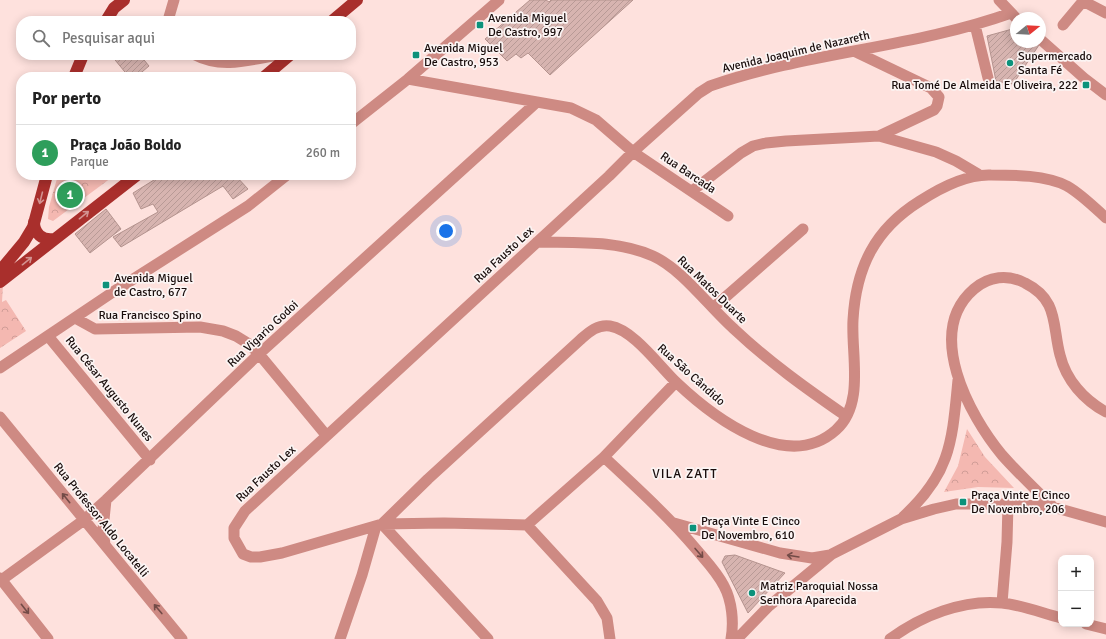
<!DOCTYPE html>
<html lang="pt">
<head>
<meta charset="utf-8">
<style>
  body { margin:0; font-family:Signika,sans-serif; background:#f2f2f2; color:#222 }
  .controls { position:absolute; right:12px; bottom:12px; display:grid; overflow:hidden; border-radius:8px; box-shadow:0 2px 10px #0003 }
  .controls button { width:36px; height:36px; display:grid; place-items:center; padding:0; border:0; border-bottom:1px solid #e0e0e0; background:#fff; color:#222; font:20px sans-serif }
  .compass { position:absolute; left:1010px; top:12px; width:36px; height:36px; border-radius:50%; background:#fff; box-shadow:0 2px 10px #0003; rotate:72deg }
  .you { position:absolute; left:446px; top:231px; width:14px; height:14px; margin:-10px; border:3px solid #fff; border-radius:50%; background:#1a73e8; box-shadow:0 0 0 6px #1a73e833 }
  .badge { display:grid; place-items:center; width:26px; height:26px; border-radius:50%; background:#0c927b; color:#fff; font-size:13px; font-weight:700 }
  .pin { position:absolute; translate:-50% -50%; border:2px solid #fff; box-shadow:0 1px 4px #0006 }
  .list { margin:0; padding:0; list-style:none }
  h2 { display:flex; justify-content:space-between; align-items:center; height:52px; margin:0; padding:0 16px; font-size:17px }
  h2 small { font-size:13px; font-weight:400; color:#767676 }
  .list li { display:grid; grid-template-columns:26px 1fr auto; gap:12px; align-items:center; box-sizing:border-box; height:56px; padding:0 16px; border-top:1px solid #e0e0e0 }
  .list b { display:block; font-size:15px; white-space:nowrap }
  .list p { margin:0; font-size:13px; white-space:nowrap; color:#767676 }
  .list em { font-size:13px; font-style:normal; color:#767676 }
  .icon { flex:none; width:22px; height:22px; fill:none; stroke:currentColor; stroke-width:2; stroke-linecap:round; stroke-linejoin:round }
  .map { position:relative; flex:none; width:1106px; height:639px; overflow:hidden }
  .search { position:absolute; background:#fff; box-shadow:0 2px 10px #0003; left:16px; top:16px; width:340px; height:44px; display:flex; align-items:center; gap:10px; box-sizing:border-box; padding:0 14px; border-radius:16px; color:#767676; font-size:15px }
  .panel { position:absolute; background:#fff; box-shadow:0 2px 10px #0003; left:16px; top:72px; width:340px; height:108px; border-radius:16px }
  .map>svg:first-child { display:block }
  .park { fill:url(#park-crowns) }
  .building { fill:url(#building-hatch); stroke:#b4938e }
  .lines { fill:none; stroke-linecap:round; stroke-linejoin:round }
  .minor { stroke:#ce8a83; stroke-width:11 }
  .major { stroke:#a92f2c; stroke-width:12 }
  .oneway { stroke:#d29290 }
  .oneway2 { stroke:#734b47 }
  .poi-dot { fill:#0c927b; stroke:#fbf4f3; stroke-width:1.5 }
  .labels { text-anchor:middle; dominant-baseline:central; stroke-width:3.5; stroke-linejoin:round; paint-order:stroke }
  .poi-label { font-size:12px; fill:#180c0b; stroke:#fbf4f3; text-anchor:start }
  .street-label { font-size:12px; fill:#180c0b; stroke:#fbf4f3 }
  .neighbourhood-label { font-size:13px; letter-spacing:1px; fill:#180c0b; stroke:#fbf4f3 }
</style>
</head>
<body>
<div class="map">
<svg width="1106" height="639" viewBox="0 0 1106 639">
  <defs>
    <pattern id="park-crowns" width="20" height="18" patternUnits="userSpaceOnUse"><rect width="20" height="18" fill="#f4b8b1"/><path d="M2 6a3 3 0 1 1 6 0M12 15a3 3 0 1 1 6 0" fill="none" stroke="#d09d97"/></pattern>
    <pattern id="building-hatch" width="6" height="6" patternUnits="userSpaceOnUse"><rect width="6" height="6" fill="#d7b4b0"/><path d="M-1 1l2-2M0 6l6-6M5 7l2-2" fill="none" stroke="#b89a96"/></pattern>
  </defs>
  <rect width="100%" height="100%" fill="#fee1dd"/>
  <path class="park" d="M58 175H115L53 221 48 219 49 207Z
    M3 284 2 302 6 300 26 331 0 348V287Z
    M967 429 985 457 1014 488 978 487 944 492 958 466Z"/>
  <path class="building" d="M530 0H546L549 2 551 0H633L550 75 528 53 521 58 516 54 507 61 485 39Z
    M1016 28V42H1036L1039 45 1013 84 996 81 987 36Z
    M111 55H140L149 66 136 77H129Z
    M162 175H235L248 189 233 199 223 186 121 247 113 237 158 212 153 204 141 209 133 193Z
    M106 209 121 229 90 253 75 234Z
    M735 555 785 573 748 613 722 562 725 556Z"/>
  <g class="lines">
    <path class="minor" d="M999 0 1016 18
      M1083 1 1106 13
      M170 21 169 17 174 0
      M975 25 988 78
      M1063 25 1084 0
      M1040 39 1084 78 1106 95
      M856 52 931 88 939 97 937 106 934 110 879 136
      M195 55C221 69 250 60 278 55
      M408 79 571 108 596 120 633 152 699 93 710 86C807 52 913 48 1011 13
      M351 124 408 79 499 0
      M692 191 741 153 753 146 766 143 786 141 879 136 936 152 956 161 978 174
      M537 242C576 243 617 240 653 256 682 269 710 308 734 329 769 362 807 389 846 416
      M713 308 803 229
      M75 318 95 329 200 327 223 331 236 336 249 344 259 354 326 435
      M48 336 150 460
      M0 368 113 292 248 206 287 175
      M676 382 604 457 527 525 444 523 382 524 282 553 260 557H251L243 554 234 538V528L245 511 609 176 633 152 728 216
      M0 417 182 639
      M604 457C636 487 668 516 696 549 706 561 717 572 724 586 732 601 734 622 731 639
      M1053 507C1036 490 1018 473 1002 455 969 415 924 332 974 289 989 276 1008 274 1025 283 1059 300 1052 325 1060 355 1066 380 1084 400 1106 412
      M903 517C951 473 952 442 958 380
      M674 523 780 553 812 558 830 555
      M527 525 597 601 607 618 610 639
      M105 545 103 529 106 500
      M0 578 48 639
      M0 581 84 520 106 500 259 354 537 102
      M1002 603 1007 542 1008 504
      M1086 624 1106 629
      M340 639 362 575 376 526
      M488 639 382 524 428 479 580 340C588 333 597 324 610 326 634 330 659 366 677 383 713 417 787 474 836 430 865 404 851 355 853 320 856 267 875 229 920 201 940 188 966 174 991 175 1014 175 1046 175 1067 186 1081 194 1094 207 1106 218
      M737 639 769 606 832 554 901 519 934 509 956 504H1008L1053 507 1106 522
      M890 639C921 616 963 599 1002 603 1021 605 1042 613 1061 618"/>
    <path class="major" d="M106 21 114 8 124 0
      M332 21 357 0
      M74 77 83 55
      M264 77 290 55
      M34 222C34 233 42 241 54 239
      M0 271 24 242 33 227 47 175
      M0 282 137 175"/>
  </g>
  <defs><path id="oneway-shaft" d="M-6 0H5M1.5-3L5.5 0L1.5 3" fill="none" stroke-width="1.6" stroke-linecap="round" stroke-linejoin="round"/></defs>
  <g class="oneway">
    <use href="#oneway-shaft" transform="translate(41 198) rotate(104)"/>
    <use href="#oneway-shaft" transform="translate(84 215) rotate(-39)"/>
    <use href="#oneway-shaft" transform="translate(27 261) rotate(-39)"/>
  </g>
  <g class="oneway2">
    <use href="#oneway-shaft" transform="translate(66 498) rotate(-129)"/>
    <use href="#oneway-shaft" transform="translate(699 553) rotate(49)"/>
    <use href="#oneway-shaft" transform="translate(793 556) rotate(-171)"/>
    <use href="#oneway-shaft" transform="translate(25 609) rotate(52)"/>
    <use href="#oneway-shaft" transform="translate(158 609) rotate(-130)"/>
  </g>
  <g class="poi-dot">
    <rect x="476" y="21" width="8" height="8" rx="2"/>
    <rect x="412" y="51" width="8" height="8" rx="2"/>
    <circle cx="1010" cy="63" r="4"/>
    <rect x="1082" y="81" width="8" height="8" rx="2"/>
    <rect x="102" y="281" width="8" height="8" rx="2"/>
    <rect x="959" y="498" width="8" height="8" rx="2"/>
    <rect x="689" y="524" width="8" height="8" rx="2"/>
    <circle cx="752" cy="593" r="4"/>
  </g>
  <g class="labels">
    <g class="poi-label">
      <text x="488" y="18">Avenida Miguel<tspan x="488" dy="14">De Castro, 997</tspan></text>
      <text x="424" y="48">Avenida Miguel<tspan x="424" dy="14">De Castro, 953</tspan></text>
      <text x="1018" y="56">Supermercado<tspan x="1018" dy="14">Santa Fé</tspan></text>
      <text x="1078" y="85" text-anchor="end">Rua Tomé De Almeida E Oliveira, 222</text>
      <text x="114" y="278">Avenida Miguel<tspan x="114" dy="14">de Castro, 677</tspan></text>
      <text x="971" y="495">Praça Vinte E Cinco<tspan x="971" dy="14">De Novembro, 206</tspan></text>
      <text x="701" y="521">Praça Vinte E Cinco<tspan x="701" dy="14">De Novembro, 610</tspan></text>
      <text x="760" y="586">Matriz Paroquial Nossa<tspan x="760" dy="14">Senhora Aparecida</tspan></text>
    </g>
    <g class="street-label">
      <text transform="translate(796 52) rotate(-13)">Avenida Joaquim de Nazareth</text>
      <text transform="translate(688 173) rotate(34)">Rua Barcada</text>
      <text transform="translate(504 255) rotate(-43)">Rua Fausto Lex</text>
      <text transform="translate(712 290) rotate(44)">Rua Matos Duarte</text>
      <text x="150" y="315">Rua Francisco Spino</text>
      <text transform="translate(263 334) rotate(-43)">Rua Vigario Godoi</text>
      <text transform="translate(691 375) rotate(42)">Rua São Cândido</text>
      <text transform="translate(109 389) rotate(51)">Rua César Augusto Nunes</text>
      <text transform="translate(266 474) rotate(-43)">Rua Fausto Lex</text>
      <text transform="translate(101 520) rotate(51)">Rua Professor Aldo Locatelli</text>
    </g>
    <g class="neighbourhood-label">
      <text x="685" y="474">VILA ZATT</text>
    </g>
  </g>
</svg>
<div class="controls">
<button>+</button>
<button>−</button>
</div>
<svg class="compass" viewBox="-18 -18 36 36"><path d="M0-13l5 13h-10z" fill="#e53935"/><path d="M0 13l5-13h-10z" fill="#767676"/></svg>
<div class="you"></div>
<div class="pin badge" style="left:70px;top:195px;background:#2e9e5b">1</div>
<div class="search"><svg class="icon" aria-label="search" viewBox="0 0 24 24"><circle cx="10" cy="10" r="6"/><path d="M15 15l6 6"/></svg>Pesquisar aqui</div>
<section class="panel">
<h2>Por perto<small></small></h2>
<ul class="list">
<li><span class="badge" style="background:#2e9e5b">1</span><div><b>Praça João Boldo</b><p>Parque</p></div><em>260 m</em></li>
</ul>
</section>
</div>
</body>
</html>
